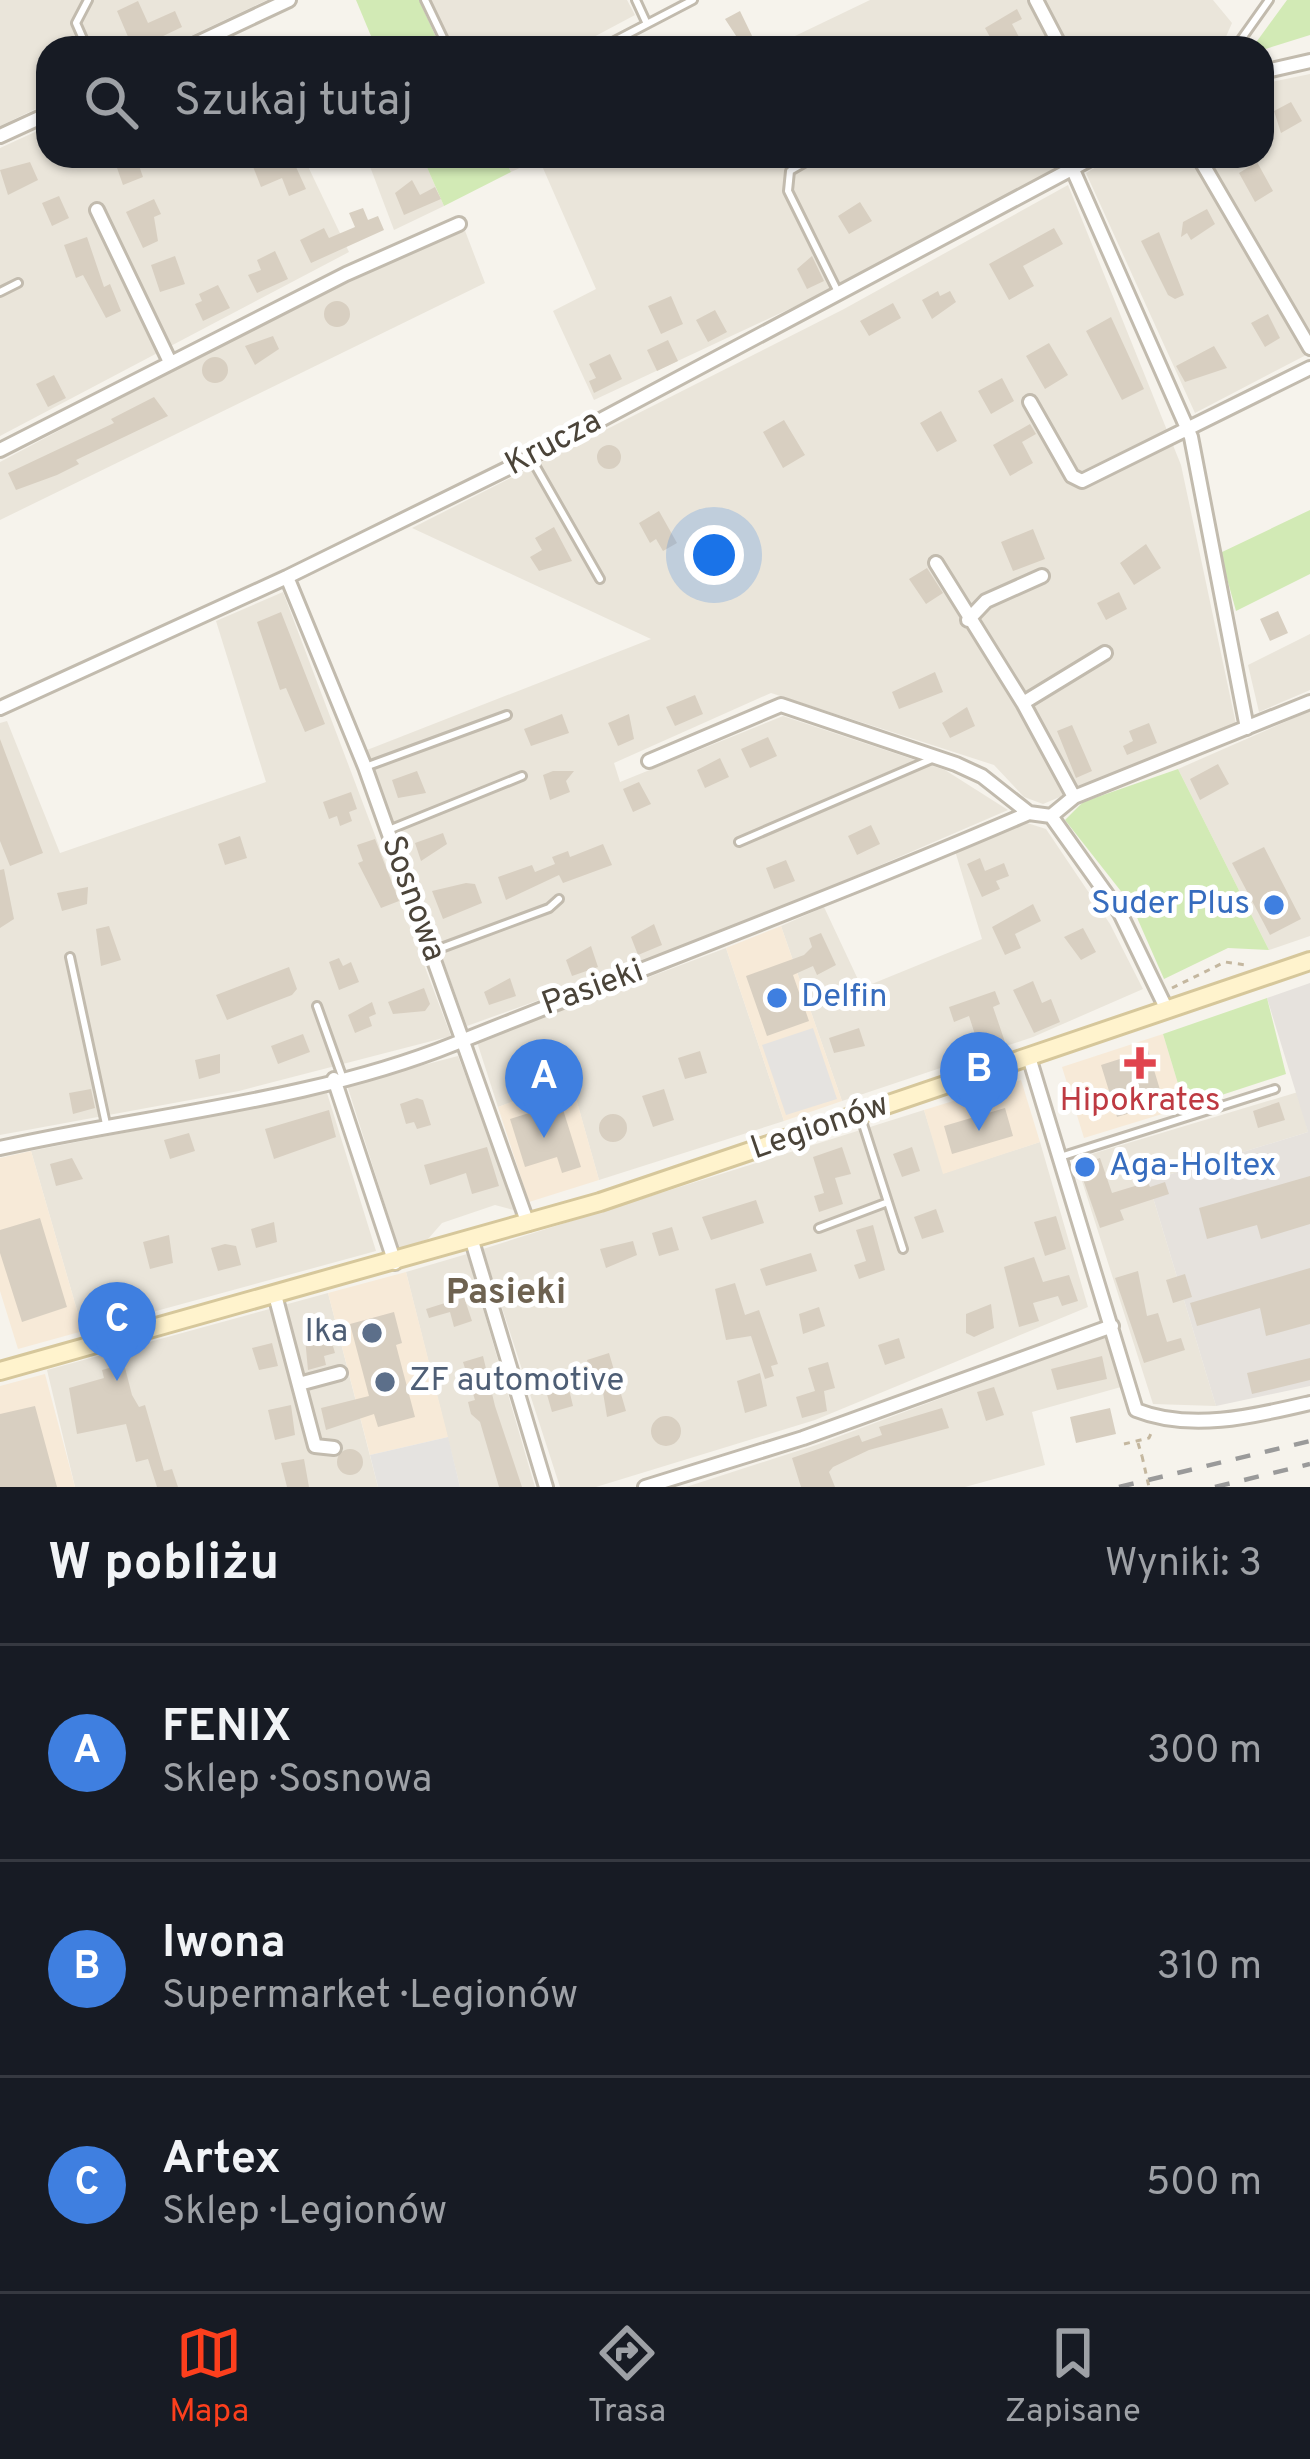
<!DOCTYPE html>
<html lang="pl">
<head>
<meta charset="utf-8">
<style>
  body { margin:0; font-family:Overpass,sans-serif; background:#242831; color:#f1f3f6 }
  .you { position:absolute; left:714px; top:555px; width:42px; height:42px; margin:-30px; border:9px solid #fff; border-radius:50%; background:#1a73e8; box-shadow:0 0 0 18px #1a73e833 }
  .badge { display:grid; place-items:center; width:78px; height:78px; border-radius:50%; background:#fc3f1d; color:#fff; font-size:39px; font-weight:700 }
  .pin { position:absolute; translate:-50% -99px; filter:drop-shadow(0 3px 6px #0008) }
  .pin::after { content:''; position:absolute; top:63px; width:42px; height:36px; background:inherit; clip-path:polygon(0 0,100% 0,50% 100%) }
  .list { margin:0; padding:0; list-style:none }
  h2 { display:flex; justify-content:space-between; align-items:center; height:156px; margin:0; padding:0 48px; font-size:51px }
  h2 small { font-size:39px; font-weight:400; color:#9ea1a6 }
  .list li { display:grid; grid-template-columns:78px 1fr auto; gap:36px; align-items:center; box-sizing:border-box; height:216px; padding:0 48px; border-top:3px solid #363941 }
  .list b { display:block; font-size:45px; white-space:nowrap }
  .list p { margin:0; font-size:39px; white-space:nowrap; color:#9ea1a6 }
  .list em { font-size:39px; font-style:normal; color:#9ea1a6 }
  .icon { flex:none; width:66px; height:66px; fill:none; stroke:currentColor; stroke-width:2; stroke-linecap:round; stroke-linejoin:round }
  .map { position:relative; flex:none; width:1310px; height:1487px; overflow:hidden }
  .search { position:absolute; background:#171b24; box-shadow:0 3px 9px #0004; left:36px; right:36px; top:36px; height:132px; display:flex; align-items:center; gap:30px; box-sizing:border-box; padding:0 42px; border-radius:36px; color:#9ea1a6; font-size:45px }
  .sheet { height:804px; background:#171b24 }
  nav { display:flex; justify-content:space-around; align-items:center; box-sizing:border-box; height:168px; border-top:3px solid #363941; background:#171b24; font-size:33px; color:#9ea1a6 }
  nav a { display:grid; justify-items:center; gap:6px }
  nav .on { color:#fc3f1d }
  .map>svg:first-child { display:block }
  .residential { fill:#eae5da }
  .commercial { fill:#f7ead8 }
  .industrial { fill:#e6e2dd }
  .green { fill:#d2eab5 }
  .parking { fill:#e5e3e0 }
  .building { fill:#d8cfc1 }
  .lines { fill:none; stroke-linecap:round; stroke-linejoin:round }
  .lane-casing { stroke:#c2bbae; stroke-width:12 }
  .street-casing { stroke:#c2bbae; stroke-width:18 }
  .secondary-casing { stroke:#d6c79b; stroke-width:22 }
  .path { stroke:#c4b79f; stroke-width:3; stroke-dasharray:6 6; stroke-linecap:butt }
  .lane { stroke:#fff; stroke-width:6 }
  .street { stroke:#fff; stroke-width:12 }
  .secondary { stroke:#fff3cd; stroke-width:16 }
  .rail { stroke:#9a9a9a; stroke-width:4.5; stroke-dasharray:15 15; stroke-linecap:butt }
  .path-bridge { stroke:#c4b79f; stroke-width:3; stroke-dasharray:6 6; stroke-linecap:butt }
  .shop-dot { fill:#3f7fe0; stroke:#fff; stroke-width:4.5 }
  .health-dot { fill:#e0444e; stroke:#fff; stroke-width:4.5 }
  .service-dot { fill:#5c6f8a; stroke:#fff; stroke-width:4.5 }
  .labels { text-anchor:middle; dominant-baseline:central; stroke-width:10; stroke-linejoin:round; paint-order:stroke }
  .street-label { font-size:33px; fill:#4b4439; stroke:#fff }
  .shop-label { font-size:33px; fill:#366cbe; stroke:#fff; text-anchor:start }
  .health-label { font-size:33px; fill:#be3a42; stroke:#fff }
  .service-label { font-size:33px; fill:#4e5e75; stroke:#fff; text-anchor:end }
  .neighbourhood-label { font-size:36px; font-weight:bold; fill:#6e6250; stroke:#fff }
</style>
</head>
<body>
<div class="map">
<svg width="1310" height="1487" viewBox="0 0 1310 1487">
  <rect width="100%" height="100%" fill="#f6f3ec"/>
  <path class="residential" d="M0 0H267L165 48H48V103L0 126Z
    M431 0H627L635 15 573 48H453Z
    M870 0H1213L1232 23 1221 48H770Z
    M1310 74V353L1195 413 1086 173 1115 156H1262V84Z
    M48 126V156H303L349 252 0 436V148Z
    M366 156H422L444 206 394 230Z
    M503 156H1084L845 283 594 400 553 311 596 289 539 159 511 172Z
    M1068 185 1181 465 1236 724 1043 804 1024 797 994 765 771 693 614 763 620 782 783 716 945 770 1008 810 721 934 467 1026 367 750 651 639 412 528 844 309Z
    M464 228 485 283 0 520V462L238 335Z
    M283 592 451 1036 239 1091 0 1135V723L7 721 60 853 266 782 216 621Z
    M1310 634V690L1259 712 1248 665Z
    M1310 711V936L1269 950 1178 769Z
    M1024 822 1046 829 1110 924 1143 989 1033 1037 842 1101 781 926 824 907 862 988 982 939 955 851Z
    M726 948 784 1121 599 1180 571 1081 498 1107 477 1042Z
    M458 1056 517 1211 495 1205 442 1223 428 1239 399 1249 347 1085Z
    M1298 1092 1308 1132 1148 1181 1216 1406 1153 1404 1075 1159Z
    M327 1093 376 1251 83 1331 31 1151Z
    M924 1110 944 1173 1040 1142 1088 1307 815 1420 596 1487H560L483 1249Z
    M467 1254 535 1487H460L406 1272Z
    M328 1293 378 1487H75L47 1370Z
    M1107 1336 1121 1387 1032 1412 1045 1465 965 1487H686L816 1445Z"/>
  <path class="commercial" d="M781 926 842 1101 784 1121 726 948Z
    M1163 1034 1185 1107 1084 1138 1062 1067Z
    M571 1080 599 1180 529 1202 498 1107Z
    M1021 1080 1040 1142 943 1174 924 1110Z
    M31 1151 83 1331 18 1349 0 1291V1158Z
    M406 1272 448 1437 370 1455 328 1293Z
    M45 1374 75 1487H0V1386Z"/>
  <path class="industrial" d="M1310 983V1386L1216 1406 1148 1181 1308 1132 1267 998Z"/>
  <path class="green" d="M356 0H419L441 48H376Z
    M1287 0H1310V35L1262 50 1252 48Z
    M422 156H503L511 172 444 206Z
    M1310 510V574L1236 611 1220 553Z
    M1178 769 1269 950 1228 948 1164 979 1131 904 1065 820 1083 802Z
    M1267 998 1286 1074 1185 1107 1163 1034Z"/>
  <path class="parking" d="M813 1028 837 1099 786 1115 762 1045Z
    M448 1437 460 1487H378L370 1455Z"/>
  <path class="building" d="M138 1 148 23 175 11 182 27 138 48H108L129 39 117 11Z
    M1017 9 1022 19 1012 24 1025 48H996L985 28Z
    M740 11 755 42 744 48 725 19Z
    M1291 102 1302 121 1281 133 1274 111Z
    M271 156H291L306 189 289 196 282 178 261 187 252 164Z
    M136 157 143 177 123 185 116 165Z
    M30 162 38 180 8 195 0 170Z
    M1257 162 1273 191 1255 202 1239 173Z
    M412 180 420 195 435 187 441 199 404 215 395 193Z
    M59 196 69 218 52 226 42 203Z
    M154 199 161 214 154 217 158 241 143 248 126 212Z
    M860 202 872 221 849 234 838 216Z
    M363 208 368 220 378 216 384 230 311 263 300 240 324 228 329 238 355 227 349 213Z
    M1207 209 1215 224 1191 240 1187 233 1181 237 1183 222Z
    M1054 228 1063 244 1023 266 1034 286 1009 300 989 264Z
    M1159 232 1184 295 1175 299 1168 295 1141 241Z
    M87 237 104 287 110 284 121 311 106 318 83 275 76 278 64 245Z
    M275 251 288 279 257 293 248 275 261 270 257 260Z
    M175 256 185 284 160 292 151 265Z
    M812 256 824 281 807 289 797 269Z
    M218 285 230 308 203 321 195 304 202 301 199 294Z
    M938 291 940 296 950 291 956 302 932 319 922 300Z
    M671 296 683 324 661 334 648 306Z
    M324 314a13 13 0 1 1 26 0a13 13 0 1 1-26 0Z
    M893 303 901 318 869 336 860 321Z
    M715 310 727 332 708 342 696 320Z
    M1268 314 1280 338 1265 347 1251 323Z
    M1111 317 1144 389 1122 400 1086 331Z
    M273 336 279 349 255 365 245 346Z
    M668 340 678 361 657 371 647 350Z
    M1049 343 1068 375 1045 389 1026 356Z
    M1214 346 1227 368 1185 382 1176 366Z
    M610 354 622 379 594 393 589 381 596 378 589 364Z
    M202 370a13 13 0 1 1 26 0a13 13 0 1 1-26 0Z
    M54 375 66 398 48 407 36 384Z
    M1002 378 1014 401 991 414 978 391Z
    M154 397 168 416 76 460 79 464 57 475 16 490 8 473 114 423 111 419Z
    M941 411 957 441 937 452 920 423Z
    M784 420 805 455 783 468 763 432Z
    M1030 424 1036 434 1022 442 1033 463 1010 476 993 445Z
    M597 457a12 12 0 1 1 24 0a12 12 0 1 1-24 0Z
    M659 511 677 543 663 551 656 539 650 543 639 523Z
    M554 527 572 561 539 571 530 557 542 550 535 538Z
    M1033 529 1045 559 1013 571 1001 542Z
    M1146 544 1161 568 1134 585 1120 563Z
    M927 568 943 593 926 604 909 579Z
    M1119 592 1127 609 1106 620 1097 603Z
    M1278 611 1288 633 1270 641 1260 619Z
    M281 612 325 724 305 732 286 688 280 690 257 622Z
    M935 672 943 692 899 709 892 692Z
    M695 695 703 714 675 726 666 707Z
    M967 707 975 726 950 738 942 723Z
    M562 714 569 733 531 746 524 729Z
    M629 714 634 739 618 746 608 723Z
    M1149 723 1157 743 1127 755 1123 746 1133 741 1129 731Z
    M1072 725 1092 771 1076 778 1057 731Z
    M768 737 777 756 750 768 741 749Z
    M0 739 43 853 10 866 0 841Z
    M720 758 729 777 705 788 697 770Z
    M1218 764 1229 784 1200 800 1190 779Z
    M417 771 426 793 398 798 392 780Z
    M553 771H574L566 781 570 792 550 800 543 775Z
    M639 782 651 804 633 812 623 789Z
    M351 792 357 809 349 812 352 821 340 826 337 816 329 819 323 802Z
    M871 825 880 844 857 855 848 836Z
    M443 833 447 844 421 861 415 843Z
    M240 836 247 858 225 865 218 844Z
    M375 839 399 901 381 908 358 863 363 861 357 845Z
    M603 844 612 865 563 883 559 875 506 900 498 877 532 865 535 872 555 864 552 857 568 851 570 857Z
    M1264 847 1301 919 1270 935 1232 863Z
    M980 858 985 871 1004 863 1009 876 996 881 1000 889 982 897 967 864Z
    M786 860 795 881 774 889 766 868Z
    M4 869 14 919 0 928V870Z
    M466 883 475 884 482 903 443 919 432 891Z
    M88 887 87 904 62 911 57 893Z
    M1033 904 1041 921 1015 934 1021 948 1005 955 992 927Z
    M654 924 662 945 638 955 631 937Z
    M109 926 121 960 101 966 96 929Z
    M1083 928 1096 952 1081 960 1064 937Z
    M821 933 836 965 817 975 813 966 793 975 809 1021 767 1036 746 976 804 955 812 947 809 938Z
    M591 946 598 967 572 976 566 960Z
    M339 958 343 966 351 962 359 982 339 990 329 962Z
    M289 967 297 989 292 995 227 1020 216 995Z
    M510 978 516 996 489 1005 484 992Z
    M1033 981 1042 1003 1051 999 1060 1022 1034 1033 1013 990Z
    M424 988 430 1004 425 1011 393 1014 388 1002Z
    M995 991 1000 1004 993 1007 1005 1042 980 1050 969 1016 954 1022 949 1007Z
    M372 1002 376 1014 369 1017 372 1026 355 1033 348 1015Z
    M859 1028 865 1046 834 1053 829 1038Z
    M303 1034 310 1052 278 1064 271 1046Z
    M1148 1050 1164 1103 1117 1117 1101 1065Z
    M700 1051 707 1073 685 1079 678 1058Z
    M220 1054V1073L199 1079 195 1060Z
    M91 1089 95 1108 73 1114 69 1093Z
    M664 1089 674 1120 653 1127 642 1096Z
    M417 1098 423 1100 431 1125 417 1129 414 1122 406 1124 400 1104Z
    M1279 1102 1285 1120 1258 1128 1253 1111Z
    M561 1103 581 1167 562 1173 557 1157 525 1167 510 1119Z
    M1005 1108 1013 1136 952 1154 944 1126Z
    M329 1110 336 1137 274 1159 265 1129Z
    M599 1128a14 14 0 1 1 28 0a14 14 0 1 1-28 0Z
    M189 1133 195 1151 170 1159 164 1140Z
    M487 1147 499 1186 472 1194 466 1173 430 1185 424 1165Z
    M842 1147 851 1174 835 1178 843 1204 819 1212 814 1196 824 1193 813 1157Z
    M912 1147 920 1171 902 1177 893 1154Z
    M72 1158 83 1179 56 1186 50 1164Z
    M1100 1158 1112 1193 1148 1182 1150 1187 1165 1182 1169 1194 1120 1210 1124 1220 1100 1228 1078 1165Z
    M1310 1176V1224L1261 1239 1257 1225 1207 1239 1199 1208Z
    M756 1200 764 1223 711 1240 702 1217Z
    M936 1209 944 1232 922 1239 914 1217Z
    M1056 1216 1066 1249 1045 1256 1034 1222Z
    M40 1218 67 1307 22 1322 0 1253V1230Z
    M274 1222 277 1242 256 1248 251 1229Z
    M873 1225 885 1270 859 1279 854 1265 866 1261 856 1230Z
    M672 1227 679 1250 659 1256 652 1233Z
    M169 1235 173 1263 150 1269 143 1242Z
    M633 1241 637 1255 606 1268 600 1249Z
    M225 1244 236 1246 241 1265 218 1271 211 1248Z
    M811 1253 817 1271 766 1286 760 1269Z
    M1034 1257 1043 1282 1069 1275 1078 1301 1062 1306 1058 1296 1033 1303 1039 1321 1019 1327 1004 1267Z
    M1310 1268V1324L1266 1336 1260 1308 1197 1326 1190 1303Z
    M1138 1271 1147 1316 1158 1313 1167 1342 1181 1338 1185 1350 1144 1363 1115 1278Z
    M1185 1274 1192 1297 1173 1303 1166 1280Z
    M735 1283 745 1315 759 1310 778 1364 771 1366 774 1376 765 1379 751 1336 726 1340 715 1289Z
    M464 1297 472 1321 454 1327 450 1312 429 1318 426 1309Z
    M991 1304 994 1328 974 1337 966 1333V1314Z
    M819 1307 825 1326 803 1334 799 1314Z
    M394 1312 402 1343 396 1345 415 1417 378 1427 374 1414 326 1430 321 1408 369 1396 350 1324Z
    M328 1329 335 1353 324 1356 326 1365 308 1370 305 1338Z
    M899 1338 905 1358 885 1365 878 1345Z
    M272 1343 278 1366 259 1370 252 1348Z
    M609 1353 626 1411 607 1417 600 1374 592 1377 587 1360Z
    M483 1356 495 1406 522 1487H499L480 1422 471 1414 468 1402 475 1400 463 1362Z
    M1102 1356 1107 1379 1057 1390 1051 1369Z
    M1310 1358V1380L1252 1394 1247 1373Z
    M828 1362 835 1388 824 1391 827 1411 802 1418 796 1397 815 1391 808 1368Z
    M124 1364 132 1395 139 1407 145 1405 164 1471 172 1469 178 1487H157L148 1459 136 1462 126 1424 77 1434 69 1388 104 1378 102 1370Z
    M760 1373 767 1406 745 1413 737 1381Z
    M568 1385 573 1406 552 1412 546 1391Z
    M994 1387 1004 1415 986 1421 977 1392Z
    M291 1405 295 1435 275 1440 268 1410Z
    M35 1406 57 1487H0V1414Z
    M942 1408 949 1428 869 1450 833 1467 829 1472 835 1487H801L792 1458 859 1435 862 1442 882 1435 879 1427Z
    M1110 1408 1116 1434 1076 1443 1070 1417Z
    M651 1431a15 15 0 1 1 30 0a15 15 0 1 1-30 0Z
    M337 1462a13 13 0 1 1 26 0a13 13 0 1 1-26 0Z
    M304 1459 309 1487H287L281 1463Z"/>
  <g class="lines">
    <g class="lane-casing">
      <path id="lane" d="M425 0 448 48
        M636 0 647 24 693 0
        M1112 45 1113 48
        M87 48 76 23 88 0
        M601 48 647 24
        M1235 48 1269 0
        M816 156 790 171 788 191 838 292
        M0 292 18 283
        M532 460 600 579
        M368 766 507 715
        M391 829 522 776
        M739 842 932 759
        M433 951 549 908 559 899
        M70 957 106 1124
        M317 1006 342 1076
        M861 1118 903 1249
        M1060 1157 1275 1089
        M819 1228 888 1202"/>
    </g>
    <g class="street-casing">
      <path id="street" d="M1036 0 1061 48
        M187 48 289 0
        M1262 72 1310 61
        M0 136 48 114
        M1198 156 1310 348
        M1073 170 1191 437 1247 728
        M97 210 170 362
        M1030 402 1072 476 1082 481 1310 368
        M0 450 346 274 459 224
        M936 563 1023 703
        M287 577 365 767 528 1224
        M968 620 986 601 1042 576
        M0 708 287 577 531 457 1096 156
        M649 761 781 705 956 764 982 776 1029 813 1051 816 1120 913 1167 1010
        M1074 797 1023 703 1105 653
        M1051 816 1074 797 1310 702
        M1029 1057 1136 1410C1191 1432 1255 1416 1310 1403
        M334 1079 395 1263
        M0 1148C147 1115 313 1101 454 1044 645 967 839 895 1029 813
        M472 1241 546 1487
        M275 1295 315 1446 334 1448
        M299 1384 340 1373
        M645 1487 803 1438 1112 1326"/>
    </g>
    <g class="secondary-casing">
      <path id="secondary" d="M0 1371 600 1202 1310 961"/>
    </g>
    <path class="path" d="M1172 988 1225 962 1246 965
      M1138 1443 1142 1456
      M1124 1444 1149 1438 1152 1431"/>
    <use href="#lane" class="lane"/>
    <use href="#street" class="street"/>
    <use href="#secondary" class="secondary"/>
    <path class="rail" d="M1119 1487 1310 1441
      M1215 1487 1310 1464"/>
    <path class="path-bridge" d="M1142 1456 1149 1487"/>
  </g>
  <g class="shop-dot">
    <circle cx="1274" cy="905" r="12"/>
    <circle cx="777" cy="998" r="12"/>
    <circle cx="1085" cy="1167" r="12"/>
  </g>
  <path class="health-dot" d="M1134 1045h12v12h12v12h-12v12h-12v-12h-12v-12h12z"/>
  <g class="service-dot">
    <circle cx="372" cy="1333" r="12"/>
    <circle cx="385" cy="1382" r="12"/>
  </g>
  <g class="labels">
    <g class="street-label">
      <text transform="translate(554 444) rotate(-28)">Krucza</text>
      <text transform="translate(412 899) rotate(70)">Sosnowa</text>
      <text transform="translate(593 989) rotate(-20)">Pasieki</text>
      <text transform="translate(820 1128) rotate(-19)">Legionów</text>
    </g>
    <g class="shop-label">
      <text x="1250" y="905" text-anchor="end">Suder Plus</text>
      <text x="801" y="998">Delfin</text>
      <text x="1109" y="1167">Aga-Holtex</text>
    </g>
    <g class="health-label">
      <text x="1140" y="1102">Hipokrates</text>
    </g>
    <g class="service-label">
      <text x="348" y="1333">Ika</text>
      <text x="409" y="1382" text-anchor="start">ZF automotive</text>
    </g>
    <g class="neighbourhood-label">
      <text x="506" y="1294">Pasieki</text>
    </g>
  </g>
</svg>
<div class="you"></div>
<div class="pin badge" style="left:544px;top:1138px;background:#3f7fe0">A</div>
<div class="pin badge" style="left:979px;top:1131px;background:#3f7fe0">B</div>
<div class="pin badge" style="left:117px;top:1381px;background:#3f7fe0">C</div>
<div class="search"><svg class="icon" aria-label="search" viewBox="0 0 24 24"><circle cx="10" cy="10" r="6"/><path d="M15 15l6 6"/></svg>Szukaj tutaj</div>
</div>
<section class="sheet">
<h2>W pobliżu<small>Wyniki: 3</small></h2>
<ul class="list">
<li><span class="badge" style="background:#3f7fe0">A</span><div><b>FENIX</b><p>Sklep · Sosnowa</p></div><em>300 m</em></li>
<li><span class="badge" style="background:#3f7fe0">B</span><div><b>Iwona</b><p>Supermarket · Legionów</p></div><em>310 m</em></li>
<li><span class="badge" style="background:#3f7fe0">C</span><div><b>Artex</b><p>Sklep · Legionów</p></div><em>500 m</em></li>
</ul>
</section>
<nav>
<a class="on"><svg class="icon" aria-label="map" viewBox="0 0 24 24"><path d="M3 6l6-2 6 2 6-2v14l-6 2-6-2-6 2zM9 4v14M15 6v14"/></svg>Mapa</a>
<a><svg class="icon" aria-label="directions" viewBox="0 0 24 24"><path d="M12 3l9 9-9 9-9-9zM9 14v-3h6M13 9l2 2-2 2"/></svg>Trasa</a>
<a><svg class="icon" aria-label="saved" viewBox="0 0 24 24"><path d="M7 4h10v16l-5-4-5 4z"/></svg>Zapisane</a>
</nav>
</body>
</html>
